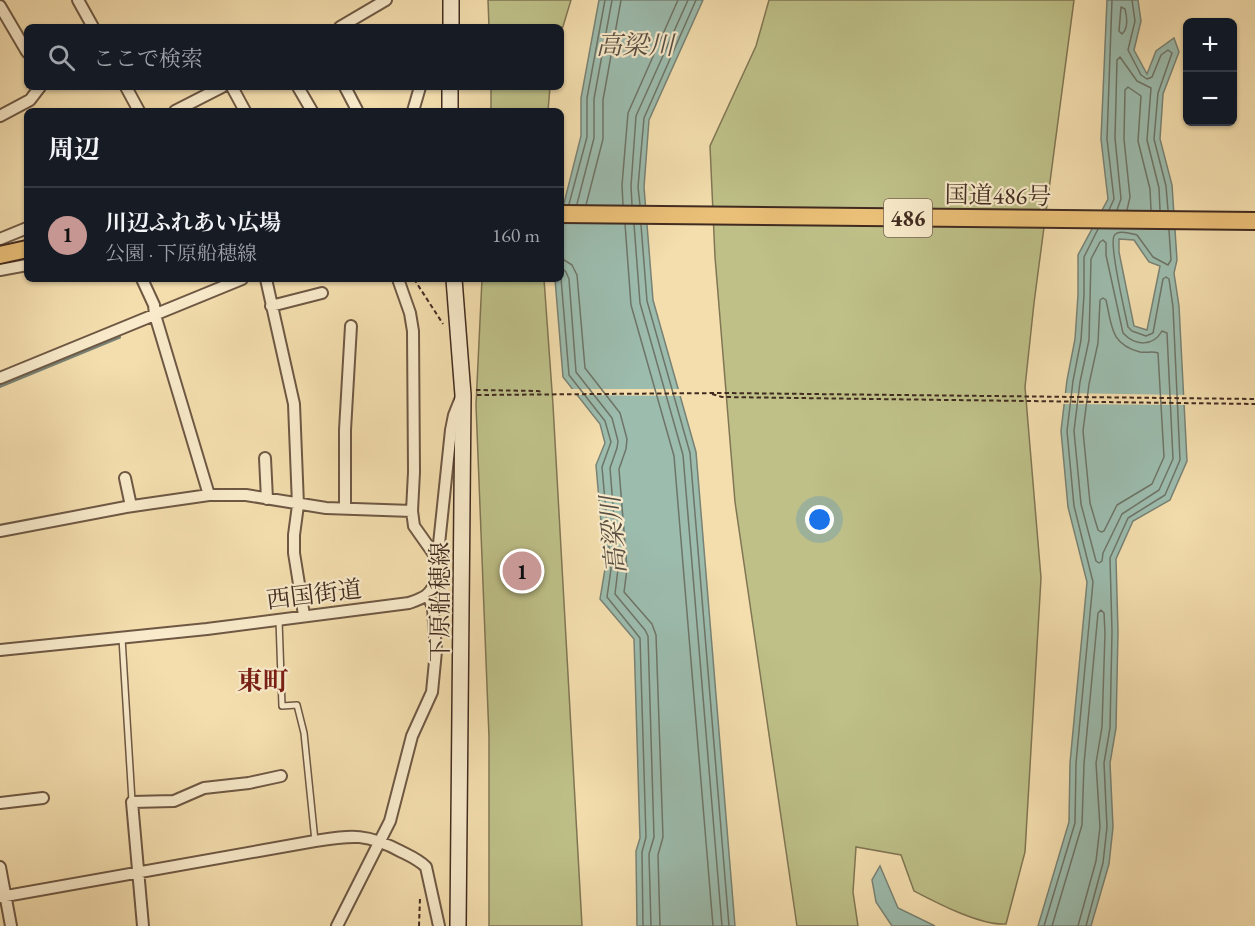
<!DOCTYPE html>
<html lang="ja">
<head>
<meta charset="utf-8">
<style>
  body { margin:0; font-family:"EB Garamond","Noto Serif JP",serif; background:#20242c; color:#f1f3f6 }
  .controls { position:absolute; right:18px; top:18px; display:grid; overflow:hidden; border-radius:9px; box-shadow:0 2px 4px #0004 }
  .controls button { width:54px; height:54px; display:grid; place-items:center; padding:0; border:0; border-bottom:2px solid #363941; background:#171b24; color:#f1f3f6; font:30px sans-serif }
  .you { position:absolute; left:820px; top:520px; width:21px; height:21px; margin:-15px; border:4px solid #fff; border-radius:50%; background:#1a73e8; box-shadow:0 0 0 9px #1a73e833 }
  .badge { display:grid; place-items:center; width:39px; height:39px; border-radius:50%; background:#c59692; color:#111; font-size:20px; font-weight:700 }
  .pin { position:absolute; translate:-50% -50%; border:3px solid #fff; box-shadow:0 2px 6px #0006 }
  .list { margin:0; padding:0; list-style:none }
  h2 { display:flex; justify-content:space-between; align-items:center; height:78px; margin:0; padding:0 24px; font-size:26px }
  h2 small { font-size:20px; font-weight:400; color:#9ea1a6 }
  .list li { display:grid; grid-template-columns:39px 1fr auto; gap:18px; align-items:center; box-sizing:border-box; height:96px; padding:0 24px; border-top:2px solid #363941 }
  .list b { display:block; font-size:22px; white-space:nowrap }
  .list p { margin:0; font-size:20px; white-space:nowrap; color:#9ea1a6 }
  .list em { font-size:20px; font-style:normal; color:#9ea1a6 }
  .icon { flex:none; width:33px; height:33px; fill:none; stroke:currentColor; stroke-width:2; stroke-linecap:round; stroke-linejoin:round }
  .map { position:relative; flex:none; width:1255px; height:926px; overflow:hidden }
  .search { position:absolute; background:#171b24; box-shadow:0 2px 4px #0004; left:24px; top:24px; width:540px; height:66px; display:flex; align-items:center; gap:15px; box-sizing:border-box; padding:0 21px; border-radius:9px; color:#9ea1a6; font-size:22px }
  .panel { position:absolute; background:#171b24; box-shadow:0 2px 4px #0004; left:24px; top:108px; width:540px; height:174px; border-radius:9px }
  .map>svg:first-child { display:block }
  .green { fill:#bec088; stroke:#807654; stroke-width:1.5 }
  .water { fill:#9cbcae; stroke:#788275; stroke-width:1.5; fill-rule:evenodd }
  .pier { fill:#f4deae }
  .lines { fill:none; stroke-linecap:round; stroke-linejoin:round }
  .shore { stroke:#6e7467; stroke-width:1.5 }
  .stream { stroke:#788275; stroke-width:4 }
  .service-casing { stroke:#6e5844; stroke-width:8 }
  .minor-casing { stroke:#6e5844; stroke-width:14 }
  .secondary-casing { stroke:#412b20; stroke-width:18 }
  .trunk-casing { stroke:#412b20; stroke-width:20 }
  .path { stroke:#412b20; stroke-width:2; stroke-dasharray:4.5 3; stroke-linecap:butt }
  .service { stroke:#f8eaca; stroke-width:5 }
  .minor { stroke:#f8eaca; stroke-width:10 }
  .secondary { stroke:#f8eaca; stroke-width:15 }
  .trunk { stroke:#eabf77; stroke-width:16 }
  .labels { text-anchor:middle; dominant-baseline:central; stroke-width:4.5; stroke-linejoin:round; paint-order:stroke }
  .shield { fill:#f8eaca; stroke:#786453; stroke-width:1.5 }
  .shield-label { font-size:22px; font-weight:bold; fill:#412b20 }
  .street-label { font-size:24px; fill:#412b20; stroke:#f8eaca }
  .water-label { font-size:26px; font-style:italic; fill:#584f44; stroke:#f8eaca }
  .neighbourhood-label { font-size:26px; font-weight:bold; fill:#7a1f14; stroke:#f8eaca }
</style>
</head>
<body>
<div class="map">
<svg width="1255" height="926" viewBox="0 0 1255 926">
  <rect width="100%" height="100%" fill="#f4deae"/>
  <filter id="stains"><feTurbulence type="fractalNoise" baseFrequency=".00333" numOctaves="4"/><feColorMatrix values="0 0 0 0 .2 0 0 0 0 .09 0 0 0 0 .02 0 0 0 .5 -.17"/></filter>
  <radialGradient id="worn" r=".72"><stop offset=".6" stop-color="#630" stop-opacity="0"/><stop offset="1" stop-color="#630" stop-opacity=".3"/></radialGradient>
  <path class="green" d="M488 0H571L561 33V27H489Z
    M769 0H1074L1034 303 1025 387 1041 578 1025 852 1006 924C981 926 937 903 914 891L901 855 856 847 853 892 858 926H797L735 502 715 257 710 146 756 46Z
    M491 87H550L548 111H491Z
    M482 279H544L553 405 582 926H489V737L476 405Z"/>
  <path class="water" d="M599 0H703L649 120 644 187 653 300 696 452 735 926H637L636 851 640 838 634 639 600 599 605 569 596 465 605 443 600 424 563 377 555 279H561V215L581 136V98Z
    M1107 0H1138L1141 21 1134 50 1147 74 1156 51 1174 38 1179 52 1163 94 1160 139 1172 185 1177 260 1174 273 1179 306 1187 461 1170 500 1133 521 1116 559 1118 632 1116 728 1110 763 1113 827 1109 864 1091 926H1038L1069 822 1070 763 1087 582 1068 507 1061 431 1067 380 1075 339 1078 295V255L1108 199 1101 139ZM1119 239 1134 240 1149 262 1160 266 1147 330 1134 326 1119 252Z
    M880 866 898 908 935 926H892L876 902 872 880Z"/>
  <path class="pier" d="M569 389H682L683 396 574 395Z
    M1062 393 1186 395 1187 405 1061 404Z"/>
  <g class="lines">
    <path class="shore" d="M1132 0 1135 21 1128 50 1141 75 1147 79 1152 77 1161 55 1168 50 1172 53 1158 93 1154 139 1166 186 1168 210
      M1121 7 1125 9C1127 17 1129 28 1122 34L1119 31Z
      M569 204 587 137V98L605 0
      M577 204 594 138V99L612 0
      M586 205 603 139V100L621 0
      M623 205 622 185 628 113 678 0
      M632 205 631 186 636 116 688 0
      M640 205 638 187 644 118 696 0
      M1109 210 1114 199 1107 139 1112 0
      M1117 210 1121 199 1115 138 1117 60 1120 57 1137 81 1151 88 1147 140 1159 188 1160 210
      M1127 210 1130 197 1124 139 1125 90 1128 87 1141 96 1138 141 1150 189 1151 210
      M625 224 631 305 674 456 713 926
      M634 224 640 303 683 455 722 926
      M641 225 647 301 690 453 729 926
      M1103 240 1106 243V255L1123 333C1135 346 1153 347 1162 331L1167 333 1173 459 1159 490 1122 514 1103 553 1102 561 1099 563 1096 561 1081 504 1074 431 1080 382 1089 340 1091 259 1100 242Z
      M561 258 572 265 577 275 585 368 620 413 627 439 626 449 619 469 627 569 624 592 652 624 656 635 663 837 658 855 660 926
      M561 267 566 272 569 279 576 372 612 418 618 441 617 448 610 468 618 569 615 594 645 630 648 636 654 837 649 854 651 926
      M561 278 569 375 605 421 611 442 602 467 611 569 607 597 640 638 646 837 642 852 643 926
      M1103 298 1106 300C1112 326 1110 344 1140 352 1147 353 1153 351 1158 353L1164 457 1152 484 1117 505 1104 531 1101 532 1098 530 1090 503 1083 431 1089 384 1098 343 1100 300Z
      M1044 926 1075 823 1076 763 1093 582 1074 506 1067 431 1073 381 1081 340 1084 295V257L1098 229
      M1052 926 1082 825 1084 764 1098 613 1101 610 1104 613 1105 633 1102 727 1096 763 1100 827 1096 861 1078 926
      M1086 926 1103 863 1107 827 1104 763 1110 728 1112 632 1110 558 1128 518 1165 495 1180 460 1173 307 1169 279 1166 277 1163 279 1153 333 1146 336 1132 331 1128 327C1125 312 1109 246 1114 236 1118 229 1131 234 1137 235L1153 257 1168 265 1171 260 1169 230"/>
    <path class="stream" d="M0 386 119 337"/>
    <g class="service-casing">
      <path id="service" d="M279 620 282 706 297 705 304 733 315 841
        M122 638 132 801"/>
    </g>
    <g class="minor-casing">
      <path id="minor" d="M78 0 93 27
        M0 6 27 52
        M340 27 386 0
        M126 87 139 111
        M232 87 245 111
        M298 87 312 111
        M345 87 357 110
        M175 111 222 87
        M413 111 420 87
        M0 116 30 100 40 87
        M0 239 27 228
        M0 270 27 265
        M142 279 154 305 155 315 209 495
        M266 279 294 404 298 505 294 535V553L304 615
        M398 279 410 313 413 331 414 472 412 511 414 526 438 560
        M271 306 322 293
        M0 378 242 279
        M265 458 267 499
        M125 478 131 506
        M345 509V430L351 326
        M0 531 126 507 209 495H246L326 508 412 511
        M0 650 207 629 409 603C423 598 430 596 435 582L451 430 454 415 460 400
        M0 803 43 798
        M0 867 11 926
        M0 897 315 841C353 835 367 833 402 852 410 856 419 860 426 867L439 926
        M143 926 132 802 174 801 204 788 249 783 281 776
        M337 926 390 821 412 736 432 692 436 651 433 608 428 595"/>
    </g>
    <g class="secondary-casing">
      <path id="secondary" d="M451 0V27
        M450 111V87
        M454 279 463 395 458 926"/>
    </g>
    <g class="trunk-casing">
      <path id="trunk" d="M561 214 1255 221
        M0 255 27 249"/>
    </g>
    <path class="path" d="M414 279 443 324
      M476 390 538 391 542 392
      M712 394 722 397 1255 404
      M477 395 722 393 1255 399
      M419 926 420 898"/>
    <use href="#service" class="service"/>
    <use href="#minor" class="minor"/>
    <use href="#secondary" class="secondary"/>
    <use href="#trunk" class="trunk"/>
  </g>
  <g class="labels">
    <rect class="shield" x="884" y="199" width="48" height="38" rx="4.5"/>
    <g class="shield-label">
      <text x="908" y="218">486</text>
    </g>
    <g class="street-label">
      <text transform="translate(998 195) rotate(1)">国道486号</text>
      <text transform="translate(314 594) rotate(-7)">西国街道</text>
      <text transform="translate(439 602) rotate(-90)">下原船穂線</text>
    </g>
    <g class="water-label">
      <text x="635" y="45">高梁川</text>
      <text transform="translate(613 535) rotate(-95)">高梁川</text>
    </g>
    <g class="neighbourhood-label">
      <text x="263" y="681">東町</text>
    </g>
  </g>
  <rect width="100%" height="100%" filter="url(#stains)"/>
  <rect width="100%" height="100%" fill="url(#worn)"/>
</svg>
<div class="controls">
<button>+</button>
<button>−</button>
</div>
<div class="you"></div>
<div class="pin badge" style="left:522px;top:571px">1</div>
<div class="search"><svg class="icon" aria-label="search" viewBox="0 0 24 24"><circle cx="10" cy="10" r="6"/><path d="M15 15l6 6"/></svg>ここで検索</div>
<section class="panel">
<h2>周辺<small></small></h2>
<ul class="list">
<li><span class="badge">1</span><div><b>川辺ふれあい広場</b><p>公園 · 下原船穂線</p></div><em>160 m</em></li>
</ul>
</section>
</div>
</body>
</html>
